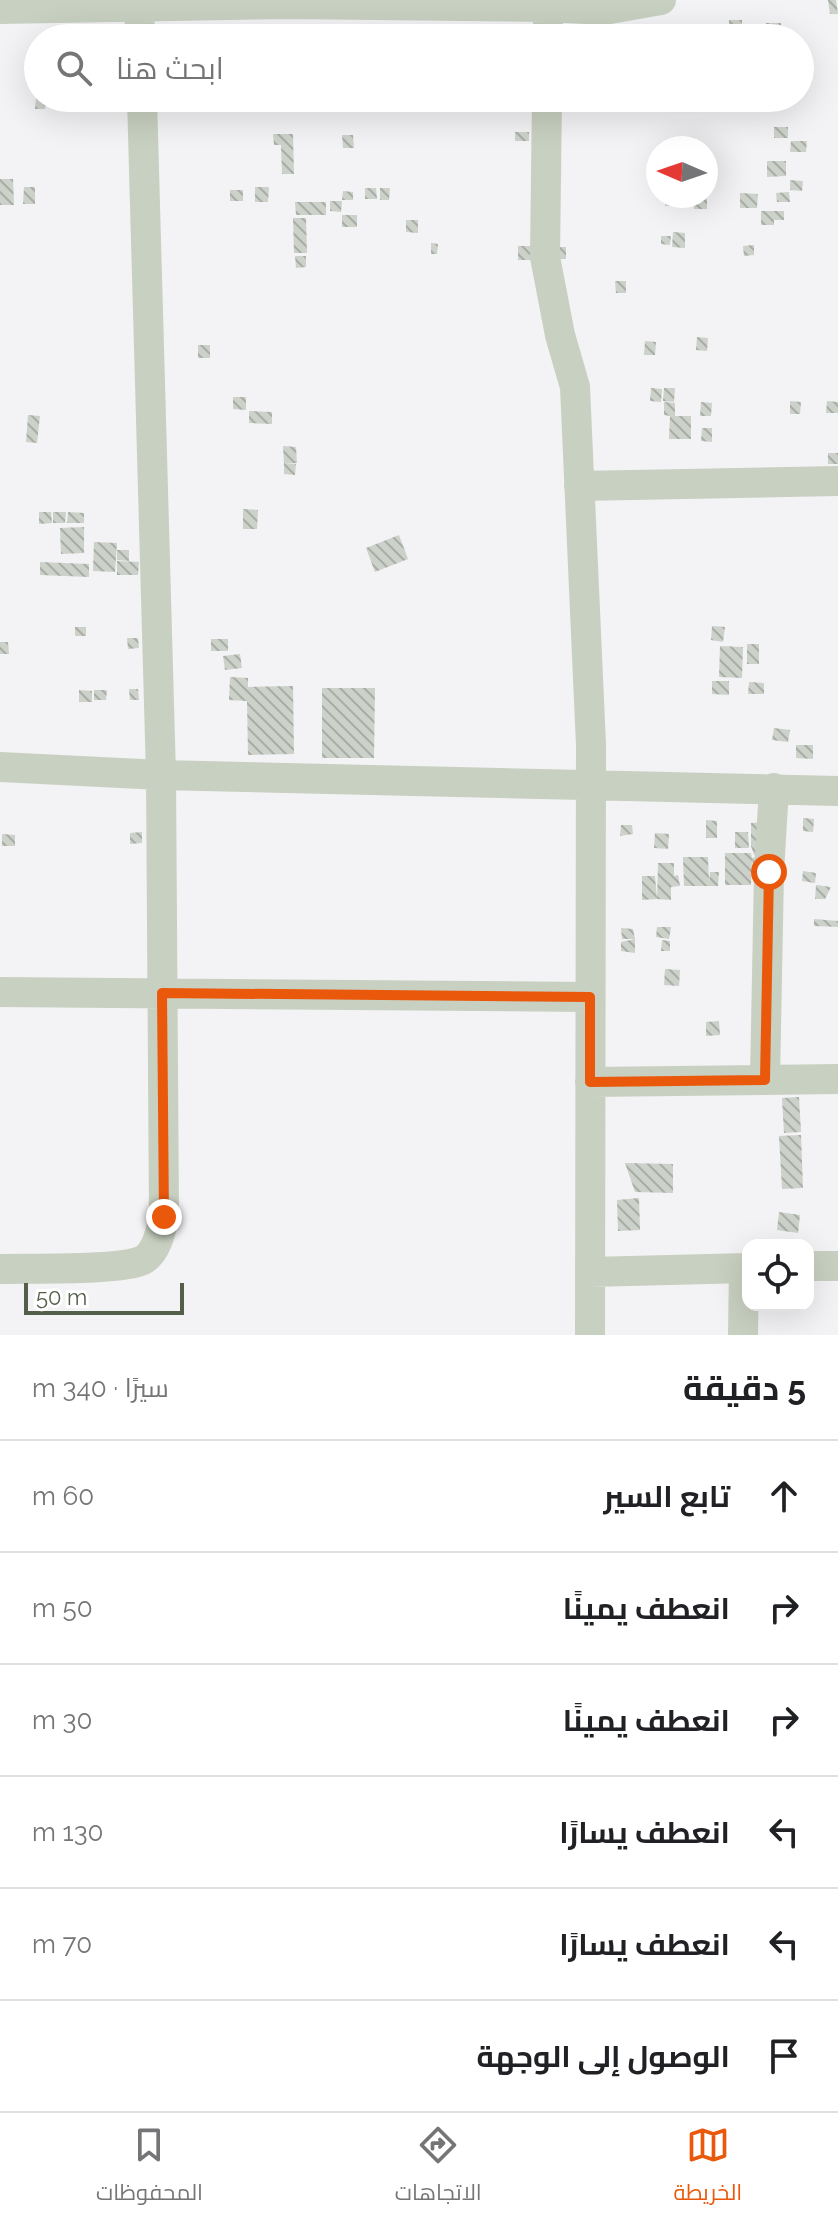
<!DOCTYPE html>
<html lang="ar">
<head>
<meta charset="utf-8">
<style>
  body { margin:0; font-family:Raleway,Cairo,sans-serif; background:#f6f6f6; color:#202124; direction:rtl }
  .controls { position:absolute; right:24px; bottom:24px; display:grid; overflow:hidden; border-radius:16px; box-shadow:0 8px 32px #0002 }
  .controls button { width:72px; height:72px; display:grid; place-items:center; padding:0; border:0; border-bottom:2px solid #e0e0e0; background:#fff; color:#202124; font:40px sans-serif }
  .compass { position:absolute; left:646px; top:136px; width:72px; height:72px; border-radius:50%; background:#fff; box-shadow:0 8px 32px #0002; rotate:272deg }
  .scale { position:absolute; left:24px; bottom:20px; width:160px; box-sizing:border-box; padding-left:8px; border:4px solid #535f4b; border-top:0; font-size:22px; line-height:28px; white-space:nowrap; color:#535f4b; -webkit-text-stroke:6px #fff; paint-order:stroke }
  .stop { position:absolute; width:24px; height:24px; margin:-18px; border:6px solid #ea580c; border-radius:50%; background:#fff }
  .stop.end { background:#ea580c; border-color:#fff; box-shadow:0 2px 8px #0008 }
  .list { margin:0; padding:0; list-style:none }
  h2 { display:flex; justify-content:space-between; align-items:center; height:104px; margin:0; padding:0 32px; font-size:34px }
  h2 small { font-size:26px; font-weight:400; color:#757577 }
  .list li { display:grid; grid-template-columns:52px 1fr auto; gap:24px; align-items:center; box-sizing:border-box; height:112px; padding:0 32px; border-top:2px solid #e0e0e0 }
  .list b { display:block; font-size:30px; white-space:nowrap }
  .list em { font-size:26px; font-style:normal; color:#757577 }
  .icon { flex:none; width:44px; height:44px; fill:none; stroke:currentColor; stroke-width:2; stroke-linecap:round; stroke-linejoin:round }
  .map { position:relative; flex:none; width:838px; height:1335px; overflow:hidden; direction:ltr }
  .search { position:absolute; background:#fff; box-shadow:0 8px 32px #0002; left:24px; right:24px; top:24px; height:88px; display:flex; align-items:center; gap:20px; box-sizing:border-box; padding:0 28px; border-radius:44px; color:#757577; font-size:30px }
  .sheet { height:776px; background:#fff }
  nav { display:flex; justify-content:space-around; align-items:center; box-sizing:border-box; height:112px; border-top:2px solid #e0e0e0; background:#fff; font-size:22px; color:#757577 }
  nav a { display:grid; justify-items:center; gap:4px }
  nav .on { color:#ea580c }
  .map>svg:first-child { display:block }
  .building { fill:url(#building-back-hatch) }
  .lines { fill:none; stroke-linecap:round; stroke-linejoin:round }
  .minor { stroke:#c8d0c1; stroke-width:30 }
  .route { stroke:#ea580c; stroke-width:10 }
</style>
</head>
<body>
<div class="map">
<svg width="838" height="1335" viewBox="0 0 838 1335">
  <defs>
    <pattern id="building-back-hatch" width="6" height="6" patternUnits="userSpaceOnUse" patternTransform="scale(2)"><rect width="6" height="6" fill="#ccd1ca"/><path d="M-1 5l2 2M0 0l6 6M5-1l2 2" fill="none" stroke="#a8ada6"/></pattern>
  </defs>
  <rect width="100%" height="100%" fill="#f3f2f4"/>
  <path class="building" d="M828 0H836L838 14H830Z
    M729 20H742V31H729Z
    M766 23H781V34L766 33Z
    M522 25H541V36H522Z
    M445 28 446 38H435L434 29Z
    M36 98H46L45 109H35Z
    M56 98H82L81 108H55Z
    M244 98H271V105L244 106Z
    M275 98H290V107H275Z
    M774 127H788V138H774Z
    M515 132H529V141H515Z
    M273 134H293L294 174H282L281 145H274Z
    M342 135H353L354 148H343Z
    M791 141H807L806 152H790Z
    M767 161H786V176L767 177Z
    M0 179H13L14 205H0Z
    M790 180 803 181 802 191 790 190Z
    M24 187H35V204H23Z
    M255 187H269L268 202H255Z
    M365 188H376L377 199H365Z
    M380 188H390L389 200H380Z
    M230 190H243V201H230Z
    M343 191 353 192V200H342Z
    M789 192 790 202H777L776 193Z
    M740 193 758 194 757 208H740Z
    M665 196H678V206H665Z
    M694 196H707V209H694Z
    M330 201H342L341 212 330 211Z
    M295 202H326V215H296Z
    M761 211H784V220H774V225H761Z
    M342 215H357V227H342Z
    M293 218H306L307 253H294Z
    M406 220H418V233L406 232Z
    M673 232 685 233V248L672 247Z
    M661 236H671L670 245 661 244Z
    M431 243 438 244 437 254H431Z
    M754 245V255L744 256 743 246Z
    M518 246H534V260H518Z
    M552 247H566V259H552Z
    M295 256H306V267L296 268Z
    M615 281H626V293H616Z
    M697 337 708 338 707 351 696 350Z
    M645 341 656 342 655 355H644Z
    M198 345H210V358H198Z
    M651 388 662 389 661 402 650 401Z
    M664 388H675L674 402 663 401Z
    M233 397H246V410L233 409Z
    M790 401 801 402 800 414H790Z
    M827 401 838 402V413H826Z
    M664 402 675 403V416H691V439H669L670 416 664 415Z
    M701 402 712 403 711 416H700Z
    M249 411 272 412V424L249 423Z
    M28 415 40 416 37 443 26 442Z
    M702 428H712V442L701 441Z
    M283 446 296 447 297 463 284 464Z
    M828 453H838V464H828Z
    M284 464H296L295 475 284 474Z
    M243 509 258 510 257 529H243Z
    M39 512H51L52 523 39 524Z
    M53 512H66L65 523H53Z
    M68 512 84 513V523H67Z
    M84 527V553L61 554 60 528Z
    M399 535 408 559 375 572 366 548Z
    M94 542 117 543 115 572 93 571Z
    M117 550H129V561L117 560Z
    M117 561 139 562 138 575H117Z
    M40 562 89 564V577L40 575Z
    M712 626 725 627 723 642 711 640Z
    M75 627H86V636H75Z
    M127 638H138L139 648 128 649Z
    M211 639H228V651H211Z
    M0 642H8L9 654H0Z
    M747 644H759V664H747Z
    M720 646 743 647 742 678 719 677Z
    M240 654 242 668 225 670 223 656Z
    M230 677 248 678V687L293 686 294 754 248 755 247 701 229 700Z
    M712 681H729V695L712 694Z
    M749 682 764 683V694H748Z
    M322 688H375L374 758H322Z
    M129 689H138L139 700H130Z
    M79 690 92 691V702H79Z
    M94 690H107L106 700H94Z
    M774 728 790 730 788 742 772 740Z
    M796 745H813V759L796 758Z
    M803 818 814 819 813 832 803 831Z
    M706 820 717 821V838H706Z
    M764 822 766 855H754L751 846V823Z
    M621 825H632L633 834 620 836Z
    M142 832V843L130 844V833Z
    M735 832H748L749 848H735Z
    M655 833 669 834 668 849 654 848Z
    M2 834 15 835V846H2Z
    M725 853H751L752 858 766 855 754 884 752 858 751 885H725Z
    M683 857H708L709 882 710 872H719L718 886H684Z
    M658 863H674V876L678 875 680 886 671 887V900L657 899Z
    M803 871 816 873 815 883 802 881Z
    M642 876H655L657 899 642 900Z
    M816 885 831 887 825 899H815Z
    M814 919 838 921V927L814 926Z
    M657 927H671L669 939 656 937Z
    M621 928 633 929 635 939H622Z
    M635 939V953L621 951V942Z
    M662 940 670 941V951H661Z
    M665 969 680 970 679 986 664 985Z
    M719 1021 720 1035 706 1036V1022Z
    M799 1097 801 1132 784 1133 782 1098Z
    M801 1135 803 1188 782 1189 779 1136Z
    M625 1163 673 1164V1193L635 1192Z
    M639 1198 640 1230 618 1231 617 1200Z
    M779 1212 800 1215 798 1233 777 1230Z"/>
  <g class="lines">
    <path class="minor" d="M139 0 140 38
      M0 9 287 4 548 7 604 10 661 0
      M548 38V0
      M547 98 545 257 560 335 575 387 591 745 590 1335
      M579 486 838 481
      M0 767 161 775 838 791
      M0 992 590 997
      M765 1080 769 872 774 788
      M590 1082 838 1079
      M808 1266H838
      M0 1269C28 1268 122 1271 143 1260 157 1252 161 1231 164 1217L161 775 142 98
      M590 1272 748 1268
      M743 1335 744 1268"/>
  </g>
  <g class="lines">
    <path class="route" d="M164 1217 162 993 590 997V1082L765 1080 769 872"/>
  </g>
</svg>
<div class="controls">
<button><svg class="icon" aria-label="locate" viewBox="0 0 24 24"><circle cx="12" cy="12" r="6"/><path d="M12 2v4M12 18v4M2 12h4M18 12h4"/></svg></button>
</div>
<svg class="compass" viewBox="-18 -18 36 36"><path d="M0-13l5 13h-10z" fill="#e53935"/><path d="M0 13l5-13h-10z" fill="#757577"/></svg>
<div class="scale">50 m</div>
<div class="stop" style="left:769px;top:872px"></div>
<div class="stop end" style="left:164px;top:1217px"></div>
<div class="search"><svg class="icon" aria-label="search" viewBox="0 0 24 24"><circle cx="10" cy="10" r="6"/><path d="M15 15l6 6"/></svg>ابحث هنا</div>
</div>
<section class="sheet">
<h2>5 دقيقة<small>سيرًا · 340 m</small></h2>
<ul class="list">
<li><svg class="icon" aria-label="ahead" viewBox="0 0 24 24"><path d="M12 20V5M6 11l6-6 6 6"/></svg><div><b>تابع السير</b></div><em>60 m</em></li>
<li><svg class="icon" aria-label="right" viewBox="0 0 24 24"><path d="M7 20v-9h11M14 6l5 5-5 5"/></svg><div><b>انعطف يمينًا</b></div><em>50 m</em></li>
<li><svg class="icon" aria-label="right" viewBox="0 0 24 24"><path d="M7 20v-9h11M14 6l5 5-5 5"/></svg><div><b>انعطف يمينًا</b></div><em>30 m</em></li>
<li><svg class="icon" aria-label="left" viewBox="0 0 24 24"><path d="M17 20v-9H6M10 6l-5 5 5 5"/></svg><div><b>انعطف يسارًا</b></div><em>130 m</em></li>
<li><svg class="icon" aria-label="left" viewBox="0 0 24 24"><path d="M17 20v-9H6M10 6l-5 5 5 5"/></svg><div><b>انعطف يسارًا</b></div><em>70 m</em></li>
<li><svg class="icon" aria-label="arrive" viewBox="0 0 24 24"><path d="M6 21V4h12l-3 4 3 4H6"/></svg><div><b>الوصول إلى الوجهة</b></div></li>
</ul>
</section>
<nav>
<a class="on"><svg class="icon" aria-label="map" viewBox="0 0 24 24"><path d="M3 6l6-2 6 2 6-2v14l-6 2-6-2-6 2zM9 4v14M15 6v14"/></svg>الخريطة</a>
<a><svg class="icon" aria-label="directions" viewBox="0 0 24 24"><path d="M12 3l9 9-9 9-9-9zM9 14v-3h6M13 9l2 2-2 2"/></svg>الاتجاهات</a>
<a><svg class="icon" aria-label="saved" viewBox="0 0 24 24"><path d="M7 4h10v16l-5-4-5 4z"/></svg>المحفوظات</a>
</nav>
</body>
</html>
